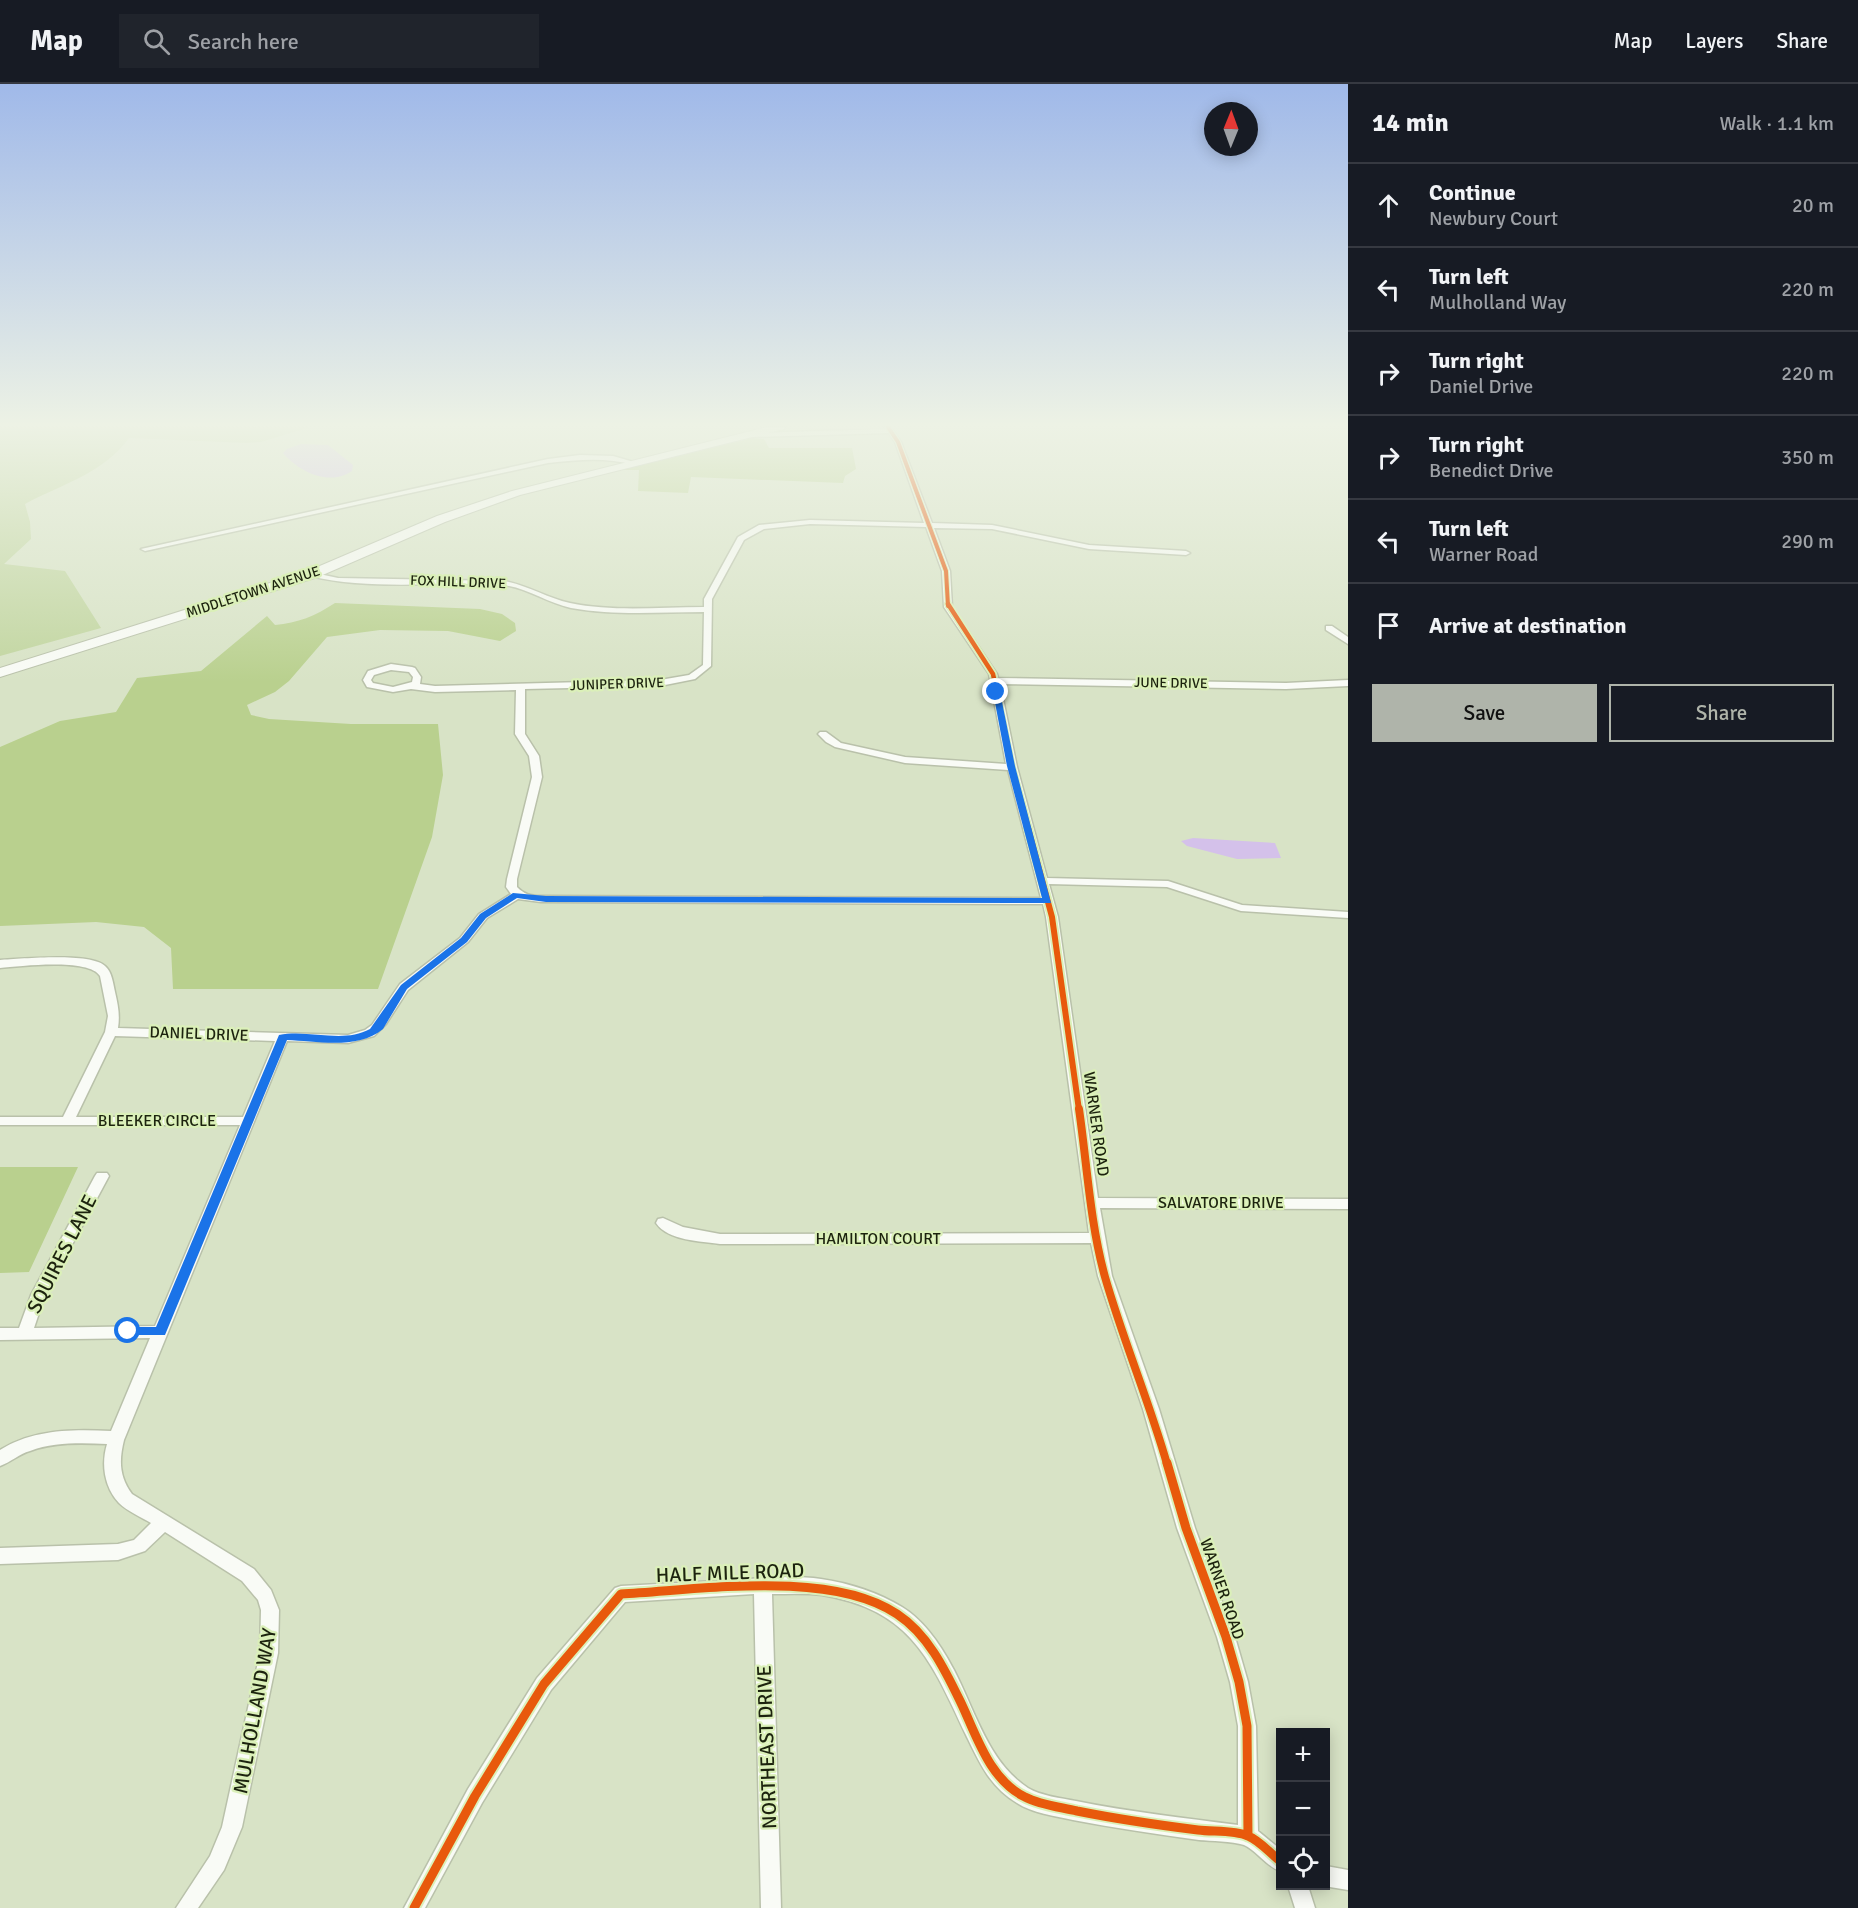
<!DOCTYPE html>
<html lang="en">
<head>
<meta charset="utf-8">
<style>
  body { margin:0; font-family:Signika,sans-serif; background:#20242c; color:#f1f3f6 }
  .controls { position:absolute; right:18px; bottom:18px; display:grid; overflow:hidden; border-radius:0px; box-shadow:0 3px 15px #0003 }
  .controls button { width:54px; height:54px; display:grid; place-items:center; padding:0; border:0; border-bottom:2px solid #363941; background:#171b24; color:#f1f3f6; font:30px sans-serif }
  .compass { position:absolute; left:1204px; top:18px; width:54px; height:54px; border-radius:50%; background:#171b24; box-shadow:0 3px 15px #0003; rotate:1deg }
  .stop { position:absolute; width:18px; height:18px; margin:-14px; border:4px solid #1a73e8; border-radius:50%; background:#fff }
  .stop.end { background:#1a73e8; border-color:#fff; box-shadow:0 2px 6px #0008 }
  .list { margin:0; padding:0; list-style:none }
  h2 { display:flex; justify-content:space-between; align-items:center; height:78px; margin:0; padding:0 24px; font-size:26px }
  h2 small { font-size:20px; font-weight:400; color:#9ea1a6 }
  .list li { display:grid; grid-template-columns:39px 1fr auto; gap:18px; align-items:center; box-sizing:border-box; height:84px; padding:0 24px; border-top:2px solid #363941 }
  .list b { display:block; font-size:22px; white-space:nowrap }
  .list p { margin:0; font-size:20px; white-space:nowrap; color:#9ea1a6 }
  .list em { font-size:20px; font-style:normal; color:#9ea1a6 }
  .actions { display:flex; gap:12px; padding:18px 24px }
  .actions a { flex:1; padding:14px 0; border:2px solid #afb4aa; border-radius:0px; text-align:center; font-size:21px; color:#afb4aa }
  .actions .main { background:#afb4aa; color:#111 }
  .icon { flex:none; width:33px; height:33px; fill:none; stroke:currentColor; stroke-width:2; stroke-linecap:round; stroke-linejoin:round }
  .map { position:relative; flex:none; width:1348px; height:1824px; overflow:hidden }
  header { display:flex; align-items:center; gap:36px; box-sizing:border-box; height:84px; padding:0 30px; background:#171b24; border-bottom:2px solid #363941 }
  header strong { font-size:28px }
  nav { display:flex; gap:33px; margin-inline-start:auto; font-size:21px }
  .search { width:420px; height:54px; background:#20242c; display:flex; align-items:center; gap:15px; box-sizing:border-box; padding:0 21px; border-radius:0px; color:#9ea1a6; font-size:22px }
  main { display:flex }
  aside { flex:1; background:#171b24 }
  .map>svg:first-child { display:block }
  .green { fill:#c1d59f }
  .forest { fill:#b9d08e }
  .water { fill:#d4c1ea }
  .lines { fill:none; stroke-linecap:round; stroke-linejoin:round }
  .minor-casing { stroke:#b9c1aa; stroke-width:3 }
  .primary-casing { stroke:#b9c1aa; stroke-width:2 }
  .minor { fill:#f9fbf6; fill-rule:evenodd }
  .primary { fill:#f9fbf6; fill-rule:evenodd }
  .cycleway-far4-casing { stroke:#dbf0b9; stroke-width:6 }
  .cycleway-far3-casing { stroke:#dbf0b9; stroke-width:8 }
  .cycleway-far2-casing { stroke:#dbf0b9; stroke-width:10 }
  .cycleway-far1-casing { stroke:#dbf0b9; stroke-width:11 }
  .cycleway-casing { stroke:#dbf0b9; stroke-width:13 }
  .cycleway-far4 { stroke:#e8590c; stroke-width:4 }
  .cycleway-far3 { stroke:#e8590c; stroke-width:4.5 }
  .cycleway-far2 { stroke:#e8590c; stroke-width:6 }
  .cycleway-far1 { stroke:#e8590c; stroke-width:8 }
  .cycleway { stroke:#e8590c; stroke-width:9 }
  .route { fill:#1a73e8 }
  .labels { text-anchor:middle; dominant-baseline:central; stroke-width:4.5; stroke-linejoin:round; paint-order:stroke }
  .far-street-label { font-size:14px; fill:#1c230e; stroke:#dbf0b9 }
  .street-label { font-size:16px; fill:#1c230e; stroke:#dbf0b9 }
  .near-street-label { font-size:20px; fill:#1c230e; stroke:#dbf0b9 }
</style>
</head>
<body>
<header>
<strong>Map</strong>
<div class="search"><svg class="icon" aria-label="search" viewBox="0 0 24 24"><circle cx="10" cy="10" r="6"/><path d="M15 15l6 6"/></svg>Search here</div>
<nav><a>Map</a><a>Layers</a><a>Share</a></nav>
</header>
<main>
<div class="map">
<svg width="1348" height="1824" viewBox="0 0 1348 1824">
  <rect width="100%" height="100%" fill="#d8e3c6"/>
  <path class="green" d="M0 343H310L261 358 247 359 129 354C104 389 62 400 25 420L30 438 31 455 4 480 65 487 101 544 0 572Z"/>
  <path class="forest" d="M752 354 764 355 769 364H852L856 385 845 392 843 399 691 393 688 409 638 407 639 386H622Z
    M335 519 480 525 502 530 515 539 516 547 500 557 448 547 380 546 327 553 289 597 275 608 247 621 251 631 269 635 351 640H438L443 691 432 753 378 905H173L171 864 144 843 96 838 0 842V663L60 637 116 628 137 594 201 587 267 532 275 541C298 539 315 532 335 519Z
    M0 1083H78L29 1188 0 1189Z"/>
  <path class="water" d="M301 360 328 361 353 381 352 387C329 403 298 387 283 369L287 365Z
    M1193 754 1275 759 1281 774 1237 775 1187 762 1181 757Z"/>
  <g class="lines">
    <g class="minor-casing">
      <path id="minor" d="M885 343H891L901 358 932 439 992 441 1089 461 1186 467 1190 469 1186 471 1089 465 992 445 934 444 950 487 952 523 997 590 998 594 1286 599 1348 596V602L1286 605 1000 600 1017 683 1047 794 1168 797 1242 821 1348 828V834L1241 827 1167 803 1049 800 1058 833 1098 1114 1348 1115V1125L1100 1124 1112 1192 1159 1325 1195 1444 1235 1553 1248 1598 1256 1642 1258 1747 1280 1765V1787C1266 1782 1257 1767 1244 1761 1232 1757 1211 1757 1199 1756 1156 1750 1115 1744 1073 1736 1055 1732 1032 1729 1017 1719 990 1703 979 1678 966 1651 931 1577 912 1526 822 1511 806 1509 788 1510 772 1510L781 1824H761L754 1510 625 1518 551 1606 482 1719 425 1824H404L468 1705 537 1594 615 1504 621 1502C659 1500 697 1498 735 1496 763 1494 793 1491 821 1495 849 1499 879 1509 902 1523 925 1537 942 1563 954 1586 975 1626 988 1678 1028 1704 1041 1712 1061 1714 1076 1717 1130 1728 1184 1734 1238 1741V1642L1230 1598 1217 1553 1177 1444 1143 1325 1098 1192 1091 1159 720 1160C701 1157 668 1157 656 1139L658 1135 663 1134 683 1143 720 1150 1089 1149 1046 833 1043 820 541 818 518 815 487 834 468 858 408 906 386 940 374 952 348 959 287 957 124 1356C119 1376 119 1393 132 1410L254 1485 271 1506 279 1526 278 1569 242 1743 224 1786 198 1824H176L210 1772 222 1743 260 1569 261 1526 258 1516 242 1497 165 1448 145 1467 118 1476 0 1480V1464L118 1460 134 1456 151 1439C141 1433 127 1427 119 1419 104 1403 101 1380 107 1360 81 1359 54 1358 30 1367 19 1370 11 1378 0 1382V1366C33 1345 73 1345 111 1347L150 1254 0 1256V1244H19L31 1211 95 1092 97 1089H107L109 1092 45 1211 34 1244 155 1242 240 1041H0V1033H63L105 948 108 932 100 892C89 874 21 882 0 884V876C21 875 90 868 105 882 112 888 113 899 115 908 118 921 120 931 118 944L348 951 365 946 372 941 400 900 460 854 479 830 511 810 506 803 507 795 532 693 529 672 515 650 516 606 435 608 411 605 393 608 367 603 363 596 368 587 391 580 412 583 415 584 421 593 420 600 435 602 660 596 689 591 703 581 704 528C660 528 615 532 571 524 547 519 526 503 502 501 438 497 372 507 310 492V488L338 494 504 497C527 501 547 514 570 519 613 528 659 523 704 523V515L738 453 759 441 810 436 924 439 895 358 889 349 750 353 747 351 750 349 886 345ZM810 440 926 443 942 487 944 523 989 590 1006 680 905 673 841 659 826 648H820L818 650 826 658 835 663 905 679 1008 686 1041 814 541 812C530 812 524 810 517 803V795L542 693 539 672 525 650V605L660 602 695 595 711 582 712 515 744 456 764 445ZM391 586 409 588 413 593 412 598 393 603 373 599 371 596 374 591ZM115 952 275 957 243 1033H76Z
        M580 371 613 372 637 379 634 381C605 373 578 376 548 379L145 467 141 465 548 375Z
        M1326 542H1332L1348 553V560L1326 546Z
        M1326 1782 1348 1786V1806L1324 1802Z
        M1288 1802H1308L1315 1824H1295Z"/>
    </g>
    <g class="primary-casing">
      <path id="primary" d="M767 343H785L784 345 520 411 445 438 318 493 0 593V584L308 487 437 432 512 407Z"/>
    </g>
    <use href="#minor" class="minor"/>
    <use href="#primary" class="primary"/>
    <g class="cycleway-far4-casing">
      <path id="cycleway-far4" d="M888 343 898 358 946 487 948 522"/>
    </g>
    <g class="cycleway-far3-casing">
      <path id="cycleway-far3" d="M948 520 993 590 1012 683 1029 745"/>
    </g>
    <g class="cycleway-far2-casing">
      <path id="cycleway-far2" d="M1028 744 1052 833 1079 1026"/>
    </g>
    <g class="cycleway-far1-casing">
      <path id="cycleway-far1" d="M1079 1025C1087 1080 1090 1139 1105 1193 1123 1256 1149 1317 1167 1380"/>
    </g>
    <g class="cycleway-casing">
      <path id="cycleway" d="M1167 1379 1186 1444 1226 1553 1239 1598 1247 1642 1248 1752
        M414 1824 475 1712 544 1600 621 1510C700 1506 830 1485 897 1530 929 1551 946 1588 962 1621 977 1653 990 1696 1025 1713 1040 1721 1060 1723 1077 1727 1117 1735 1158 1741 1198 1746 1213 1748 1234 1746 1248 1752 1259 1756 1271 1770 1280 1777"/>
    </g>
    <use href="#cycleway-far4" class="cycleway-far4"/>
    <use href="#cycleway-far3" class="cycleway-far3"/>
    <use href="#cycleway-far2" class="cycleway-far2"/>
    <use href="#cycleway-far1" class="cycleway-far1"/>
    <use href="#cycleway" class="cycleway"/>
  </g>
  <linearGradient id="sky" x2="0" y2="1"><stop stop-color="#a0b9e9"/><stop offset="0.57" stop-color="#edf2e5"/><stop offset="1" stop-color="#edf2e5" stop-opacity="0"/></linearGradient>
  <rect width="1348" height="598" fill="url(#sky)"/>
  <path class="route" d="M996 606 1000 608 1015 682 1051 819 546 818 517 814 486 834 467 858 407 905 383 945C358 966 317 957 287 956L165 1251H123L122 1247 123 1244 128 1243H156L279 951C309 945 343 960 370 945L401 901 461 854 480 830 513 809 546 812 1042 814 1007 682 993 608Z"/>
  <g class="labels">
    <g class="far-street-label">
      <text transform="translate(458 498) rotate(2)">FOX HILL DRIVE</text>
      <text transform="translate(253 508) rotate(-18)">MIDDLETOWN AVENUE</text>
      <text transform="translate(1171 599) rotate(1)">JUNE DRIVE</text>
      <text transform="translate(617 600) rotate(-2)">JUNIPER DRIVE</text>
    </g>
    <g class="street-label">
      <text transform="translate(199 950) rotate(2)">DANIEL DRIVE</text>
      <text x="157" y="1037">BLEEKER CIRCLE</text>
      <text transform="translate(1096 1040) rotate(82)">WARNER ROAD</text>
      <text x="1221" y="1119">SALVATORE DRIVE</text>
      <text x="878" y="1155">HAMILTON COURT</text>
      <text transform="translate(1222 1505) rotate(71)">WARNER ROAD</text>
    </g>
    <g class="near-street-label">
      <text transform="translate(62 1170) rotate(-63)">SQUIRES LANE</text>
      <text transform="translate(730 1489) rotate(-2)">HALF MILE ROAD</text>
      <text transform="translate(255 1627) rotate(-80)">MULHOLLAND WAY</text>
      <text transform="translate(767 1663) rotate(-92)">NORTHEAST DRIVE</text>
    </g>
  </g>
</svg>
<div class="controls">
<button>+</button>
<button>−</button>
<button><svg class="icon" aria-label="locate" viewBox="0 0 24 24"><circle cx="12" cy="12" r="6"/><path d="M12 2v4M12 18v4M2 12h4M18 12h4"/></svg></button>
</div>
<svg class="compass" viewBox="-18 -18 36 36"><path d="M0-13l5 13h-10z" fill="#e53935"/><path d="M0 13l5-13h-10z" fill="#9ea1a6"/></svg>
<div class="stop" style="left:128px;top:1247px"></div>
<div class="stop end" style="left:996px;top:608px"></div>
</div>
<aside>
<h2>14 min<small>Walk · 1.1 km</small></h2>
<ul class="list">
<li><svg class="icon" aria-label="ahead" viewBox="0 0 24 24"><path d="M12 20V5M6 11l6-6 6 6"/></svg><div><b>Continue</b><p>Newbury Court</p></div><em>20 m</em></li>
<li><svg class="icon" aria-label="left" viewBox="0 0 24 24"><path d="M17 20v-9H6M10 6l-5 5 5 5"/></svg><div><b>Turn left</b><p>Mulholland Way</p></div><em>220 m</em></li>
<li><svg class="icon" aria-label="right" viewBox="0 0 24 24"><path d="M7 20v-9h11M14 6l5 5-5 5"/></svg><div><b>Turn right</b><p>Daniel Drive</p></div><em>220 m</em></li>
<li><svg class="icon" aria-label="right" viewBox="0 0 24 24"><path d="M7 20v-9h11M14 6l5 5-5 5"/></svg><div><b>Turn right</b><p>Benedict Drive</p></div><em>350 m</em></li>
<li><svg class="icon" aria-label="left" viewBox="0 0 24 24"><path d="M17 20v-9H6M10 6l-5 5 5 5"/></svg><div><b>Turn left</b><p>Warner Road</p></div><em>290 m</em></li>
<li><svg class="icon" aria-label="arrive" viewBox="0 0 24 24"><path d="M6 21V4h12l-3 4 3 4H6"/></svg><div><b>Arrive at destination</b></div></li>
</ul>
<div class="actions"><a class="main">Save</a><a>Share</a></div>
</aside>
</main>
</body>
</html>
